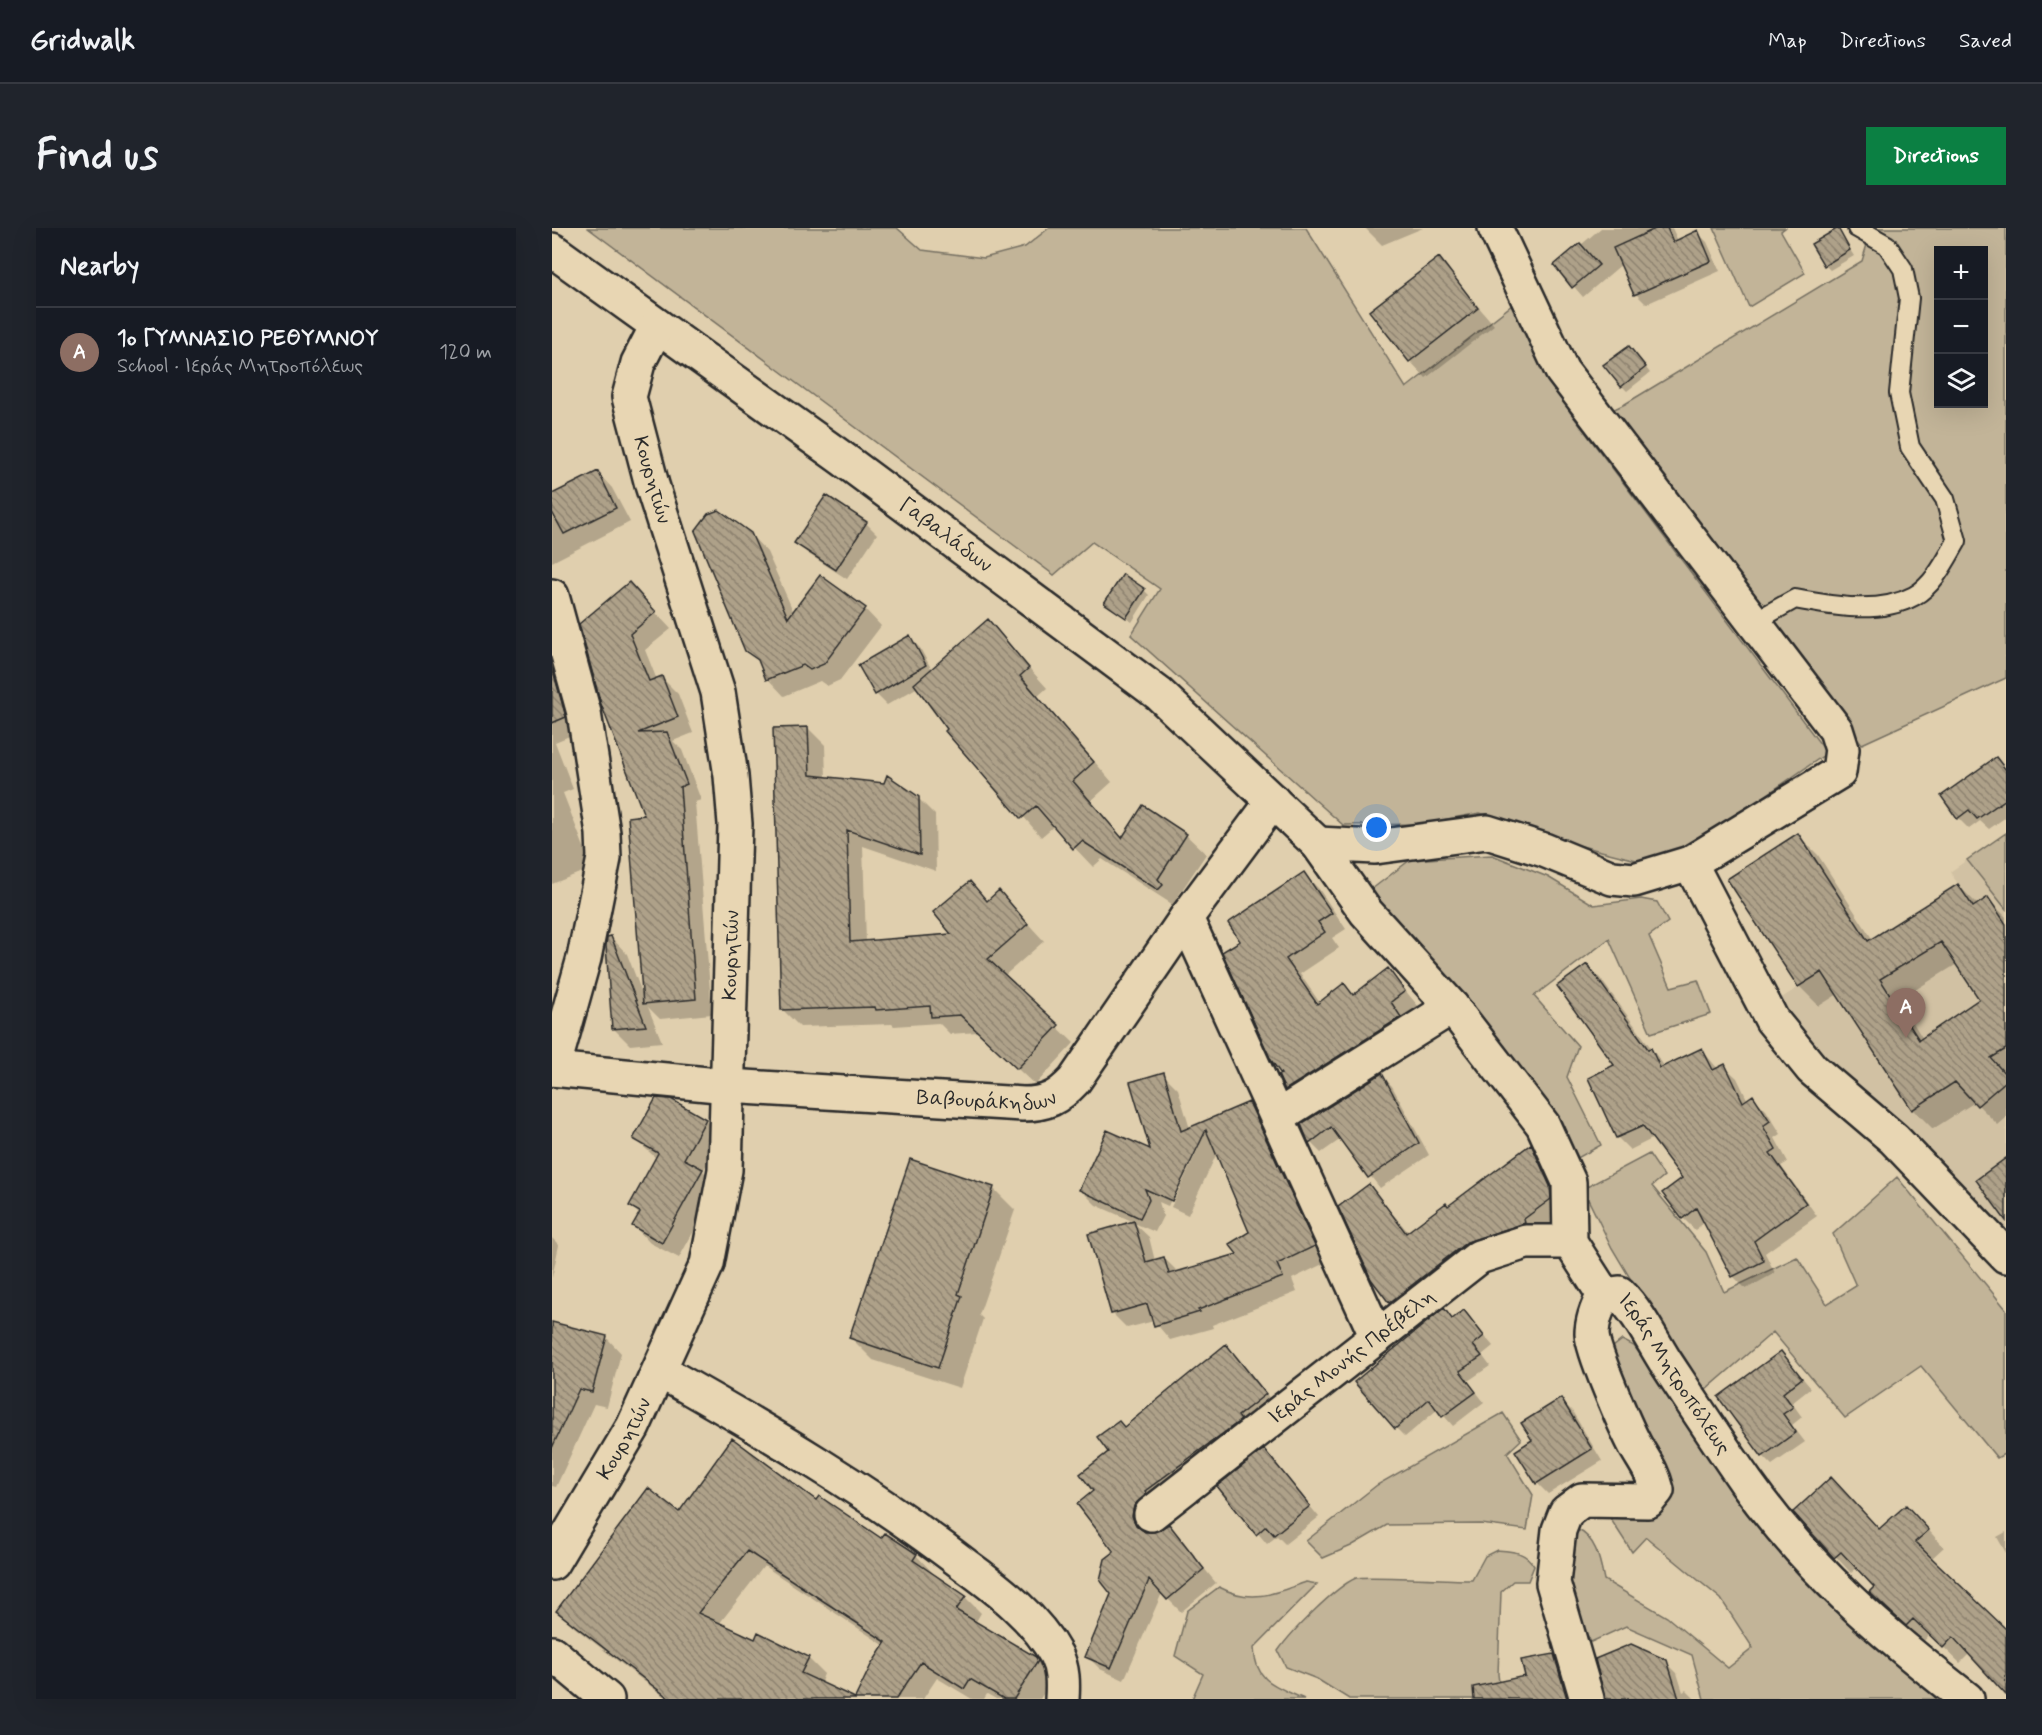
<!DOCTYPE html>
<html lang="en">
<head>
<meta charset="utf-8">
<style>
  body { margin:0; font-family:Mynerve,sans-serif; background:#20242c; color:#f1f3f6 }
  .controls { position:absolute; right:18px; top:18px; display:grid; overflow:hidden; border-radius:0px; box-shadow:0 6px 24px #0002 }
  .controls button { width:54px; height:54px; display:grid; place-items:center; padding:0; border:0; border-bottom:2px solid #363941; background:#171b24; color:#f1f3f6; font:30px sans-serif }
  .you { position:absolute; left:825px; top:600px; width:21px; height:21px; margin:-15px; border:4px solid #fff; border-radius:50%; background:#1a73e8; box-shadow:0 0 0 9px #1a73e833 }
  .badge { display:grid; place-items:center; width:39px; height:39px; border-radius:50%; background:#0b8043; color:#fff; font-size:20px; font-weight:700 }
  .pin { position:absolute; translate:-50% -50px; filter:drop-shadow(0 2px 3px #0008) }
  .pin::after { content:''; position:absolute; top:32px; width:21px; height:18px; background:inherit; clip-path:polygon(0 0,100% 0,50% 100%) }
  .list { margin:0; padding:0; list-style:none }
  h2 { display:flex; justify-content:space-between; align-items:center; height:78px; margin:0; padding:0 24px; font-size:26px }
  h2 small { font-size:20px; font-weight:400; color:#9ea1a6 }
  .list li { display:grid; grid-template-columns:39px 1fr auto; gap:18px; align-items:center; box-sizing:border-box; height:90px; padding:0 24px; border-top:2px solid #363941 }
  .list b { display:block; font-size:22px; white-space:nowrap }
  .list p { margin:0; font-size:20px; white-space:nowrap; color:#9ea1a6 }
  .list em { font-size:20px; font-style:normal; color:#9ea1a6 }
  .icon { flex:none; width:33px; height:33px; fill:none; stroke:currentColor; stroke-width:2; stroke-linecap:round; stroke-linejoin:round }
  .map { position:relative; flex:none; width:1454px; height:1471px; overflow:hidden; border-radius:0px }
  header { display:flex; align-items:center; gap:36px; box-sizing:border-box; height:84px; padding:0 30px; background:#171b24; border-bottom:2px solid #363941 }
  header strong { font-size:28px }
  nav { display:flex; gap:33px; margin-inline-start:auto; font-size:21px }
  .intro { display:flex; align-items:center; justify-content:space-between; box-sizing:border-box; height:144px; padding:0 36px }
  h1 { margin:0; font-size:42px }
  .button { padding:15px 27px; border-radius:0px; background:#0b8043; color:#fff; font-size:21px; font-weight:700 }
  main { display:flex; gap:36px; padding:0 36px }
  aside { flex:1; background:#171b24; border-radius:0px; box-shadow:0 6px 24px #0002 }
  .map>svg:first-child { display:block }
  .built { fill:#d1c1a3 }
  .green { fill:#c2b498; stroke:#767062; stroke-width:1.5; fill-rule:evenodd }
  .shadow { fill:#0003; fill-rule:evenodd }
  .building { fill:url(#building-back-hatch); stroke:#2b2b2b; stroke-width:1.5; fill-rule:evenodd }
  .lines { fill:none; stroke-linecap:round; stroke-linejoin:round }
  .service-casing { stroke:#2b2b2b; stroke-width:22 }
  .minor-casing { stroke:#2b2b2b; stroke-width:38 }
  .tertiary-casing { stroke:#2b2b2b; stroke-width:38 }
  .service { stroke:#e8d6b3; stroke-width:18 }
  .minor { stroke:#e8d6b3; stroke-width:33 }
  .tertiary { stroke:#e8d6b3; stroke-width:33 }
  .labels { text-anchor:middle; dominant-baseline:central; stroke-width:6; stroke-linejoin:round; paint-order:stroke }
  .street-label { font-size:21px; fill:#2b2b2b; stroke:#e8d6b3 }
</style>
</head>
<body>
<header>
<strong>Gridwalk</strong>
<nav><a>Map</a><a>Directions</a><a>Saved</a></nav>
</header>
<div class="intro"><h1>Find us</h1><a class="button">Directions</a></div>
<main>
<aside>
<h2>Nearby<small></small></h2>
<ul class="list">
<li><span class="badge" style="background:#8d6e63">A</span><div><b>1ο ΓΥΜΝΑΣΙΟ ΡΕΘΥΜΝΟΥ</b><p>School · Ιεράς Μητροπόλεως</p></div><em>120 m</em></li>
</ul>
</aside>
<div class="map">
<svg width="1454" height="1471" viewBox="0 0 1454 1471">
  <defs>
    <pattern id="building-back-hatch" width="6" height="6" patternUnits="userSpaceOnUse" patternTransform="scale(1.5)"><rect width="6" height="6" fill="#aea189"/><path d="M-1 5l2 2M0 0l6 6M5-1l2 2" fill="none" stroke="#8e8370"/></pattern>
  </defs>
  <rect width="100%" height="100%" fill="#e0cfae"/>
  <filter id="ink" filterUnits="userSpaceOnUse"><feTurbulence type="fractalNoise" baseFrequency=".0167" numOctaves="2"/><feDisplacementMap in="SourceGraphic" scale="12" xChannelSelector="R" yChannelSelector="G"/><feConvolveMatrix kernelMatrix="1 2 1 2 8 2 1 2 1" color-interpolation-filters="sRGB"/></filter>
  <g filter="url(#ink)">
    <path class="built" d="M1415 632 1454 681V1011L1284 846 1225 773 1406 656 1398 644Z"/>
    <path class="green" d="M36 0H345L370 22 432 30 473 19 497 0H754L854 160 969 70 1018 184 1275 525 1141 618 1092 634 1014 614 928 585 868 596 791 597 579 407 608 361 540 314 502 347Z
      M1162 0H1233L1229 3 1253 45 1197 79Z
      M1320 0H1454V450L1310 516 1056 184 1073 176 1310 33ZM1386 22H1432V176H1386Z
      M1454 605V681L1415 632Z
      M940 627 996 649 1042 677 1089 671 1105 674 1116 694 1097 708 1119 759 1146 752 1159 786 1099 805 1057 711 982 768 1026 818 1015 849 1049 917 1022 932 994 873 816 664 858 632Z
      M1097 926 1112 948 1100 958 1154 1024 1172 1064 1245 1029 1275 1076 1304 1058 1281 1006 1345 949 1454 1081V1225L1445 1230 1369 1138 1293 1190 1221 1104 1148 1167 1060 1020 1031 961Z
      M1070 1112 1082 1118 1198 1278 1300 1399 1385 1471H1152L1140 1427 1074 1398 1039 1414 1024 1386 1014 1348 1024 1301C1044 1309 1048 1332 1052 1352L1115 1389 1176 1440 1201 1420 1169 1371 1094 1309 1080 1324 1058 1290 1084 1291 1116 1277C1116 1216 1073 1176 1061 1119Z
      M951 1185 969 1212 955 1225 981 1267 975 1302 929 1296 835 1297 799 1318 771 1330 754 1313 825 1257Z
      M945 1322C960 1323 973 1323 982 1338L976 1353H961L949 1364 946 1446 949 1471H797L765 1451 734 1439 726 1423C739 1404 783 1359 804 1350 812 1347 903 1352 920 1352L933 1328Z
      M754 1354 765 1356 702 1420C703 1454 724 1458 752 1471H640L651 1446 623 1428 635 1383 667 1359C699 1376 722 1366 754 1354Z"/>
    <path class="shadow" d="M813 0H871L830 17Z
      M1049 0H1120L1126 13 1145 4 1155 14 1168 43 1094 76 1084 66 1070 36 1031 69 1004 38Z
      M1285 2 1302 28 1278 42 1273 37Z
      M886 31 942 97 874 150 858 133Z
      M1082 124 1098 145 1075 163 1070 158Z
      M46 245 60 260 78 294 0 334V268Z
      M314 295 325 306 295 351 255 325 244 314Z
      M198 306 215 324 242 385 313 381 329 398 288 452 275 458 268 453 232 468 216 451 210 437 195 422Z
      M77 356 119 401 93 422 105 452 110 450 126 466 141 505 121 513 130 522 149 572 143 574 160 786 108 791 96 779 110 814 78 817 61 800 59 709 75 726 90 765 94 589 51 475Z
      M592 362 597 367 580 394 554 375Z
      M435 393 495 460 486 468 560 554 539 573 571 610 634 607 654 626 624 671 629 677 626 680 550 631 541 639 502 598 489 609 397 502 366 459 335 477 324 466 357 409 368 420 380 442Z
      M0 429 27 504 3 514 21 561 11 565 40 640 0 656Z
      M256 500 273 517 274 550 366 570 383 587 384 643 311 618 314 714 402 707 418 655 436 674 447 664 492 713 452 748 522 815 483 857 426 804 398 806 387 795 342 798 340 796 248 799 231 782Z
      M1444 531 1454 541H1451L1454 545V589L1437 601 1428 593 1417 601 1406 590Z
      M1246 607 1266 627 1321 712 1406 657 1426 677 1436 671 1454 689V890L1446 897 1423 874 1381 901 1361 881 1286 766 1267 778 1247 758ZM1405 736 1429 772 1371 811 1347 772Z
      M752 646 767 661 794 701 780 710 787 720 748 746 768 775 792 757 803 767 836 742 867 779 749 876 734 861 690 713Z
      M1035 738 1048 750 1113 839 1150 822 1166 841 1172 838 1185 850 1196 873 1201 869 1214 882 1229 906 1223 910 1236 934 1229 938 1265 988 1213 1025 1223 1045 1194 1061 1181 1048 1153 994 1143 1002 1131 990 1132 951 1102 910 1078 922 1066 910 1038 850 1064 837Z
      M611 846 626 861 638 901 697 876 712 891 777 1033 740 1051 745 1064 660 1097 661 1100 618 1112 602 1093 575 1100 560 1085 582 994 544 977 529 962 600 924ZM645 917H648L619 979 636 987 665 925 699 1004 688 1027 627 1045 612 1030 603 1033 597 1009 582 995 603 1004 611 988 607 974 616 978Z
      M829 847 840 858 877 927 828 960 789 911 769 925 759 915Z
      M153 892 170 908 151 943 166 959 127 1030 98 1015 82 998 88 987 79 978 105 931 83 911Z
      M979 918 995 934 1014 988 988 1008 855 1091 821 1051 817 958 857 1005 897 980Z
      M441 960 463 982 427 1087 431 1091 408 1160 321 1132 299 1110Z
      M0 1010 7 1017 0 1050Z
      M892 1082 902 1092 912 1084 941 1118 930 1127 938 1138 916 1153 932 1174 901 1198 886 1181 853 1209 844 1200Z
      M0 1095 54 1109 69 1125 55 1179 42 1176 4 1259 0 1258Z
      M674 1118 726 1180 595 1292 594 1305 603 1306 617 1297 664 1355 629 1384 610 1365 572 1452 548 1441 535 1428 561 1366 564 1324 543 1264 558 1224 572 1201Z
      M1229 1125 1259 1160 1240 1175 1250 1189 1240 1197 1253 1214 1220 1237 1211 1228Z
      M1009 1172 1020 1183 1050 1233 996 1266 985 1255 982 1213Z
      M712 1223 767 1289 733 1316 725 1308 715 1316 667 1259Z
      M264 1274 329 1312 364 1327 380 1344 378 1346 413 1369 429 1385 423 1395 483 1431 499 1448 501 1450 488 1471H444L435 1466 432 1471H420L385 1450 371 1471H304L333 1418 212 1338 167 1396 204 1413 256 1430 272 1446 268 1456 302 1471H115L22 1399 6 1383 127 1286Z
      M1243 1284 1327 1303 1370 1295 1392 1319 1379 1331 1418 1425 1408 1435 1378 1406 1372 1413 1335 1380 1324 1359 1306 1339 1299 1345Z
      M1454 1304V1325L1445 1309Z
      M1002 1427 1015 1441 1023 1471H961L957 1453 975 1450Z
      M1052 1428 1114 1434 1125 1445 1131 1464 1134 1462 1143 1471H1067Z"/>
    <path class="building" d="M1105 0H1115L1121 14 1146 2 1159 33 1082 67 1061 20Z
      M1286 0 1298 22 1272 38 1259 16Z
      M1028 15 1047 37 1020 60 1002 37Z
      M887 29 926 80 857 134 817 83Z
      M1077 118 1094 139 1069 159 1051 137Z
      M46 243 64 280 12 306 0 284V266Z
      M274 267 315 294 284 342 242 315Z
      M167 282 199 305 236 390 268 347 314 380 272 436 258 442 251 437 214 452 206 432 193 423 143 303 156 286Z
      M571 346 593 361 574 390 552 375Z
      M77 354 104 384 78 406 97 453 110 448 126 489 86 505 115 504 135 556 128 559 144 771 91 776 76 589 92 587 49 476 27 396Z
      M436 391 477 440 468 448 542 534 521 553 570 610 591 577 635 606 606 651 611 657 606 662 530 613 521 621 484 578 469 591 393 503 395 501 362 456Z
      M358 407 374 437 323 467 306 437Z
      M0 439 14 489 0 495Z
      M256 499 258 547 332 555 335 547 367 569 368 627 295 602 298 714 399 706 381 684 418 653 435 673 447 662 476 696 436 731 507 797 465 841 408 787 379 789 378 778 324 782 323 779 229 782 221 500Z
      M1444 529 1454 542V571L1425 591 1417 582 1405 591 1389 568Z
      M1246 605 1316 713 1406 656 1421 679 1436 669 1454 696V821L1439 830 1454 847V853L1425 878 1403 854 1360 882 1270 744 1246 759 1175 651ZM1389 714 1427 771 1367 812 1328 751Z
      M752 644 780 685 766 694 773 704 734 731 765 776 792 755 801 767 836 740 853 763 839 774 849 789 733 862 726 847 729 846 719 832 670 724 688 713 676 695Z
      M59 708 94 798 60 801 54 718 55 709Z
      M1035 736 1096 821 1099 820 1108 840 1150 820 1161 842 1173 836 1191 874 1201 867 1218 893 1211 898 1224 921 1218 925 1254 975 1202 1013 1212 1033 1180 1049 1144 980 1130 991 1110 965 1130 950 1091 898 1064 910 1036 850 1062 837 1005 758Z
      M612 844 629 903 697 874 763 1018 725 1036 731 1049 646 1082 648 1084 602 1098 595 1076 559 1086 536 1006 582 993 594 1034 612 1029 617 1046 685 1026 677 1016 697 1004 654 902 620 973 593 961 597 972 588 990 527 962 555 902 598 921 578 854Z
      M830 845 867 915 816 950 779 899 757 916 749 896Z
      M104 870 119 871 154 891 132 931 151 941 110 1015 80 998 88 984 77 978 106 925 81 911Z
      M979 916 998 958 999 971 972 991 973 995 915 1014 837 1075 819 1051 786 979 817 956 854 1005 894 975 896 978Z
      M1454 930V993L1424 952Z
      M358 931 442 959 406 1066 410 1068 386 1140 297 1110Z
      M892 1080 900 1091 912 1082 932 1108 921 1117 930 1128 908 1143 924 1164 890 1189 877 1171 843 1201 802 1154Z
      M0 1094 55 1108 40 1164 27 1161 0 1220Z
      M674 1116 714 1166 686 1188 689 1192 593 1263 595 1266 582 1278 580 1288 584 1297 593 1304H602L617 1296 652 1341 615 1372 597 1352 559 1440 533 1429 559 1366 548 1352 553 1331 562 1324 525 1276 541 1263 528 1246 556 1224 545 1209 567 1193 572 1199Z
      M1229 1123 1250 1150 1231 1165 1241 1179 1231 1186 1244 1204 1210 1229 1166 1169Z
      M1009 1170 1040 1221 984 1256 963 1223 980 1212 969 1195Z
      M180 1210 264 1272 267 1268 329 1310 333 1305 365 1326 361 1332 414 1368 404 1382 484 1429 486 1433 462 1471H452L418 1451 412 1461 369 1434 344 1471H118L4 1383 96 1260 127 1284ZM195 1323 334 1414 319 1437 303 1470 249 1445 257 1429 206 1404 203 1411 146 1385Z
      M712 1221 758 1278 722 1307 714 1298 704 1307 665 1258Z
      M1279 1249 1327 1301 1354 1277 1377 1302 1363 1314 1454 1401V1467L1401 1409 1391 1420 1361 1391 1354 1398 1317 1364 1322 1359 1289 1324 1282 1330 1241 1284Z
      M1079 1416 1115 1432 1127 1471H1053L1043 1431Z
      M1002 1426 1015 1471H922L921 1459 973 1448 969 1432Z"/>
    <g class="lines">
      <g class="service-casing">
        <path id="service" d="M1202 394 1243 371C1280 378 1327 387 1362 368 1382 357 1394 332 1405 313L1393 271 1358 219 1347 165 1357 70 1351 41 1335 17 1305 0"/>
      </g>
      <g class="minor-casing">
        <g id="minor">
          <path d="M943 0 1010 143 1284 502 1290 521 1287 544 1138 635 1082 652 1060 650 992 622 935 604 823 619 766 616 814 684 900 779 991 897 1017 954 1018 1014 1052 1067"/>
          <path d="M0 368 32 485 51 605 52 630 32 730 1 841"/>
          <path d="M1138 635 1220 792 1260 841 1342 911 1454 1028"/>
          <path d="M634 690 825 1109"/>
          <path id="s1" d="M0 841 176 858 471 876C494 876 506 870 522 853L634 690 721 573"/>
          <path d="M725 889 900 779"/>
          <path d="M108 1143C213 1202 318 1264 413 1337 446 1361 484 1390 504 1427 511 1441 511 1455 510 1471"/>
          <path id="s2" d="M599 1286 927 1029 974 1014H1018"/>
          <path id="s3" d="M1035 1471 1001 1355 1007 1302 1014 1284 1030 1272 1096 1273 1105 1262C1100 1242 1093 1235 1083 1217 1074 1200 1040 1122 1040 1106 1040 1093 1046 1078 1052 1067L1067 1065C1087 1085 1098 1109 1113 1133 1140 1174 1166 1214 1194 1254 1255 1340 1332 1407 1415 1471"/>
        </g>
      </g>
      <g class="tertiary-casing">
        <g id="tertiary">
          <path id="s4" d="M0 22 291 231 607 466 766 616"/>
          <path id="s5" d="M0 1335 81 1199 155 1036 173 942 183 596 179 548 166 464 100 257 77 169 86 135 105 98"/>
          <path d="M0 1425 55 1471"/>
        </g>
      </g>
      <use href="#service" class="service"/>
      <use href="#minor" class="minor"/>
      <use href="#tertiary" class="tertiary"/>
    </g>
  </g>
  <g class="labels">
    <g class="street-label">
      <text transform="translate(100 252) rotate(74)">Κουρητών</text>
      <text stroke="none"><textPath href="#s4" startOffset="486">Γαβαλάδων</textPath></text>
      <text stroke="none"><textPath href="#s5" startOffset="648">Κουρητών</textPath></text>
      <text stroke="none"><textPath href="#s1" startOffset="436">Βαβουράκηδων</textPath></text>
      <text stroke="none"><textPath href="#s2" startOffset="255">Ιεράς Μονής Πρέβελη</textPath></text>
      <text stroke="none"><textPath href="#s3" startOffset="618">Ιεράς Μητροπόλεως</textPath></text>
      <text stroke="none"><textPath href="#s5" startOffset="144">Κουρητών</textPath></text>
    </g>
  </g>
</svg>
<div class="controls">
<button>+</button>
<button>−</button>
<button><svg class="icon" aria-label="layers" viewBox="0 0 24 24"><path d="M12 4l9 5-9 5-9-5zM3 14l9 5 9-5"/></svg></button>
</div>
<div class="you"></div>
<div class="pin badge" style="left:1354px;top:810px;background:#8d6e63">A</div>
</div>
</main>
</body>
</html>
